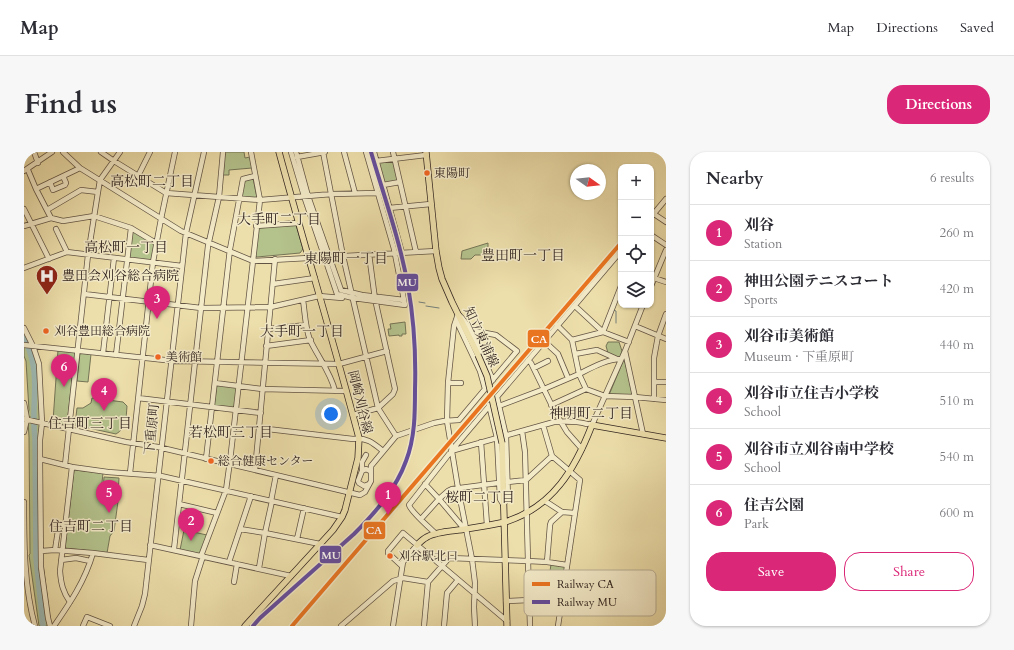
<!DOCTYPE html>
<html lang="en">
<head>
<meta charset="utf-8">
<style>
  body { margin:0; font-family:Cardo,"Noto Serif JP",serif; background:#f7f7f7; color:#2b2b33 }
  .controls { position:absolute; right:12px; top:12px; display:grid; overflow:hidden; border-radius:8px; box-shadow:0 1px 3px #0004 }
  .controls button { width:36px; height:36px; display:grid; place-items:center; padding:0; border:0; border-bottom:1px solid #e1e1e2; background:#fff; color:#2b2b33; font:20px sans-serif }
  .compass { position:absolute; left:546px; top:12px; width:36px; height:36px; border-radius:50%; background:#fff; box-shadow:0 1px 3px #0004; rotate:105deg }
  .you { position:absolute; left:307px; top:262px; width:14px; height:14px; margin:-10px; border:3px solid #fff; border-radius:50%; background:#1a73e8; box-shadow:0 0 0 6px #1a73e833 }
  .badge { display:grid; place-items:center; width:26px; height:26px; border-radius:50%; background:#db2777; color:#fff; font-size:13px; font-weight:700 }
  .pin { position:absolute; translate:-50% -33px; filter:drop-shadow(0 1px 2px #0008) }
  .pin::after { content:''; position:absolute; top:21px; width:14px; height:12px; background:inherit; clip-path:polygon(0 0,100% 0,50% 100%) }
  .list { margin:0; padding:0; list-style:none }
  h2 { display:flex; justify-content:space-between; align-items:center; height:52px; margin:0; padding:0 16px; font-size:17px }
  h2 small { font-size:13px; font-weight:400; color:#7c7c81 }
  .list li { display:grid; grid-template-columns:26px 1fr auto; gap:12px; align-items:center; box-sizing:border-box; height:56px; padding:0 16px; border-top:1px solid #e1e1e2 }
  .list b { display:block; font-size:15px; white-space:nowrap }
  .list p { margin:0; font-size:13px; white-space:nowrap; color:#7c7c81 }
  .list em { font-size:13px; font-style:normal; color:#7c7c81 }
  .actions { display:flex; gap:8px; padding:12px 16px }
  .actions a { flex:1; padding:9px 0; border:1px solid #db2777; border-radius:16px; text-align:center; font-size:14px; color:#db2777 }
  .actions .main { background:#db2777; color:#fff }
  .icon { flex:none; width:22px; height:22px; fill:none; stroke:currentColor; stroke-width:2; stroke-linecap:round; stroke-linejoin:round }
  .map { position:relative; flex:none; width:642px; height:474px; overflow:hidden; border-radius:16px }
  header { display:flex; align-items:center; gap:24px; box-sizing:border-box; height:56px; padding:0 20px; background:#fff; border-bottom:1px solid #e1e1e2 }
  header strong { font-size:19px }
  nav { display:flex; gap:22px; margin-inline-start:auto; font-size:14px }
  .intro { display:flex; align-items:center; justify-content:space-between; box-sizing:border-box; height:96px; padding:0 24px }
  h1 { margin:0; font-size:28px }
  .button { padding:10px 18px; border-radius:16px; background:#db2777; color:#fff; font-size:14px; font-weight:700 }
  main { display:flex; gap:24px; padding:0 24px }
  aside { flex:1; background:#fff; border-radius:16px; box-shadow:0 1px 3px #0004 }
  .map>svg:first-child { display:block }
  .green { fill:#b4c28c; stroke:#747456 }
  .lines { fill:none; stroke-linecap:round; stroke-linejoin:round }
  .stream { stroke:#737f7a; stroke-width:1 }
  .river { stroke:#9ebab5; stroke-width:5.5 }
  .minor-casing { stroke:#625444; stroke-width:6 }
  .major-casing { stroke:#332621; stroke-width:7 }
  .minor { stroke:#f3eac8; stroke-width:4.5 }
  .major { stroke:#eddfab; stroke-width:5.5 }
  .major-bridge-casing { stroke:#332621; stroke-width:7; stroke-linecap:butt }
  .major-bridge { stroke:#eddfab; stroke-width:5.5 }
  .rail-1-casing { stroke:#f3eac8; stroke-width:7 }
  .rail-2-casing { stroke:#f3eac8; stroke-width:7 }
  .rail-1 { stroke:#ea7521; stroke-width:4 }
  .rail-2 { stroke:#654e9e; stroke-width:4 }
  .bus-dot { fill:#f26522; stroke:#f3eac8; stroke-width:1.5 }
  .labels { text-anchor:middle; dominant-baseline:central; stroke-width:3; stroke-linejoin:round; paint-order:stroke }
  .bus-label { font-size:12px; fill:#332621; stroke:#f3eac8; text-anchor:start }
  .poi-label { font-size:13px; fill:#332621; stroke:#f3eac8; text-anchor:start }
  .street-label { font-size:13px; fill:#332621; stroke:#f3eac8 }
  .neighbourhood-label { font-size:14px; fill:#332621; stroke:#f3eac8 }
  .key { fill:#f3eac8; stroke:#b9af96; stroke-width:1 }
  .key-label { font-size:11px; fill:#332621 }
  .line-badge { stroke:#f3eac8; stroke-width:1.5 }
  .badge-label { font-size:11px; text-anchor:middle; font-weight:bold; fill:#fff }
</style>
</head>
<body>
<header>
<strong>Map</strong>
<nav><a>Map</a><a>Directions</a><a>Saved</a></nav>
</header>
<div class="intro"><h1>Find us</h1><a class="button">Directions</a></div>
<main>
<div class="map">
<svg width="642" height="474" viewBox="0 0 642 474">
  <rect width="100%" height="100%" fill="#eddfab"/>
  <filter id="stains"><feTurbulence type="fractalNoise" baseFrequency=".005" numOctaves="4"/><feColorMatrix values="0 0 0 0 .2 0 0 0 0 .09 0 0 0 0 .02 0 0 0 .5 -.17"/></filter>
  <radialGradient id="worn" r=".72"><stop offset=".6" stop-color="#630" stop-opacity="0"/><stop offset="1" stop-color="#630" stop-opacity=".3"/></radialGradient>
  <path class="green" d="M201 0H220L221 6 226 5 228 16 205 18V23H199Z
    M370 8 375 29 360 32 354 10Z
    M229 26 233 46 217 45 220 28Z
    M272 73 279 97 276 101 233 105 231 104 234 76Z
    M108 78 130 91 128 109 104 106Z
    M464 91V103H451L447 107H437L438 99Z
    M381 170 382 182H378V184H375V183L365 184 364 177H367L366 172Z
    M584 190H595L598 199 596 205H593L584 201 582 194Z
    M9 194 15 212 18 269 3 264 5 258 2 209 0 204V195Z
    M34 198 51 200 43 274 29 269Z
    M56 201 67 202 64 230 53 229Z
    M600 207 610 243H585Z
    M193 232 213 234 210 256 190 254Z
    M68 246 99 250 103 254C102 265 103 276 92 282L51 273 53 256H59L67 251Z
    M4 269 18 274 17 397 27 474H15L5 403 6 402 5 285Z
    M50 318 79 321 77 340 95 342 90 379 86 384 83 401 41 396Z
    M80 325 95 326 94 341 79 339Z
    M160 378 183 383 176 402 156 398Z
    M527 412 541 415 536 449 507 446V434H524Z"/>
  <g class="lines">
    <path class="stream" d="M395 150 401 151
      M402 154 415 156
      M589 158 592 159V171"/>
    <path class="river" d="M0 186C19 224 6 249 11 286L12 406 19 474"/>
    <g class="minor-casing">
      <path id="minor" d="M10 0 14 11
        M39 0 56 16 157 79 229 109 412 99
        M77 0 90 9 142 41 236 48 308 42 354 41
        M267 0 280 44 313 142 329 146 381 153 370 97 342 0
        M272 0 284 44 317 138 338 143 380 148
        M299 0 319 104 354 256 369 242 371 237 351 147 345 102
        M320 0 331 41
        M350 0 378 101
        M369 0 392 100
        M273 5 301 0
        M352 9 402 3
        M4 18 12 37 27 66
        M0 19 28 0
        M114 24 126 0
        M26 30 29 38 41 33 42 31 39 24
        M359 33 376 30
        M12 37 56 16
        M365 56 407 52
        M0 57 25 107
        M23 58 57 38 74 40
        M630 62 642 70
        M627 65 642 47
        M0 74 27 66 39 69 70 64 107 76 132 91
        M232 74 274 71
        M32 77 43 100
        M627 83 642 93
        M0 116 43 100 158 114
        M630 126 642 130
        M249 132 291 126
        M597 134 579 180 605 190
        M627 134 642 98
        M60 142 177 156 247 155 295 144 318 146
        M279 148C281 161 281 175 286 188 294 205 307 221 311 239
        M551 154 579 180
        M432 168 456 219 461 237
        M533 173 548 188
        M611 174 642 187
        M0 176 9 194 15 212 18 271 16 288V307L48 315 84 320 137 324 318 365
        M244 177 282 173
        M579 180 548 188 555 222C567 216 583 207 597 207
        M520 189 534 202 544 226
        M0 193 150 209 315 212 363 199
        M242 194 287 188
        M601 199 619 282
        M79 201 90 106
        M551 202 573 198 593 207
        M92 203 107 76
        M504 208 507 211 531 260 543 280 558 297
        M510 216 524 209
        M630 230H642
        M191 231 238 237 322 239
        M424 231H437
        M114 246 237 261
        M630 247V206L634 184 642 162
        M0 251 3 267 0 280
        M465 253 473 286 476 347 479 352 484 347 482 284 473 245
        M527 253 562 237
        M475 254 520 237 555 222 562 237 581 244 611 245 642 248
        M329 263 354 256 372 284
        M0 267 102 290 134 295 336 343 341 340 347 329V314L372 284 410 271 420 269 435 268 493 199 472 183 446 178
        M566 272 568 273 601 199 619 153
        M519 273 528 304 556 328 534 474
        M235 276 329 287C344 286 348 290 359 299
        M457 290 463 373
        M427 299 597 99
        M427 299 530 270C542 269 552 269 563 272
        M16 307 17 415 24 466 26 474
        M182 307 206 97 219 27 231 24
        M41 313 64 103 74 40 76 28 96 0
        M338 317V310L342 303
        M231 318 251 107
        M106 321 129 110 137 67 151 0
        M483 330 502 328 528 304
        M345 332 340 334 335 331 334 329 338 319 342 317 346 319
        M247 349 252 323
        M248 349 241 381 296 392
        M521 349 538 360 551 361
        M0 350C0 391 0 434 11 474
        M155 352 193 361
        M397 367 415 347 401 332
        M216 377 241 381 235 416
        M439 377 437 373 415 347 424 339 428 337 474 331
        M412 382C406 376 387 360 385 353L425 302 428 301
        M273 387 280 356
        M126 393 267 424
        M150 397 184 94 195 45 199 0
        M31 398 35 372H42
        M17 399 31 398 69 401C61 429 46 451 30 474
        M69 401 124 408
        M177 404 202 338 206 309 236 48 227 0
        M37 408 52 406 66 409
        M205 410 227 344
        M523 410 543 413
        M378 414 364 401V399L379 381 483 469
        M210 430 213 412
        M482 449 506 448 538 451
        M46 450C39 440 37 432 36 419L48 315
        M59 474 63 465 86 474
        M110 474 118 454 121 442 162 81 180 0
        M167 474 171 429 179 404
        M317 474 369 429 379 426 404 430
        M369 474 379 410 393 393
        M400 474 404 430 425 406 504 409 501 300 498 279
        M420 474 423 441 434 428
        M451 474 450 455 451 431 448 407 434 336 423 269 424 231 430 174 434 162C448 173 461 211 469 228
        M506 474 504 409 523 410 526 373 527 370 538 360"/>
    </g>
    <g class="major-casing">
      <path id="major" d="M402 0 412 99 415 116 418 127 428 150 454 203
        M478 291 483 474
        M393 393C396 390 399 387 403 385 412 379 431 379 442 377 455 375 468 373 481 370 529 355 551 317 568 273L642 286
        M221 474 309 378 318 365 321 358 334 306 335 286C310 191 281 96 255 0"/>
    </g>
    <use href="#minor" class="minor"/>
    <use href="#major" class="major"/>
    <g class="major-bridge-casing">
      <path id="major-bridge" d="M454 203 463 224 478 291"/>
    </g>
    <use href="#major-bridge" class="major-bridge"/>
    <g class="rail-1-casing">
      <path id="rail-1" d="M268 474 597 91"/>
    </g>
    <g class="rail-2-casing">
      <path id="rail-2" d="M229 474 236 466 330 382C351 361 372 337 382 309 391 286 391 261 391 237 392 203 390 168 384 134 376 89 360 44 347 0"/>
    </g>
    <use href="#rail-1" class="rail-1"/>
    <use href="#rail-2" class="rail-2"/>
  </g>
  <defs>
    <g id="hospital-pin" transform="scale(1.15)"><path d="M0 17L-7.5 6A9.5 9.5 0 1 1 7.5 6Z" fill="#8f2418" stroke="#f3eac8"/><path d="M-5-5h3v3.5h4V-5h3V5h-3V1.5h-4V5h-3Z" fill="#fff"/></g>
  </defs>
  <g fill-rule="evenodd">
    <use href="#hospital-pin" x="23" y="124"/>
  </g>
  <g class="bus-dot">
    <circle cx="403" cy="21" r="3.5"/>
    <circle cx="22" cy="179" r="3.5"/>
    <circle cx="134" cy="205" r="3.5"/>
    <circle cx="187" cy="309" r="3.5"/>
    <circle cx="366" cy="404" r="3.5"/>
  </g>
  <g class="labels">
    <g class="bus-label">
      <text x="410" y="21">東陽町</text>
      <text x="30" y="179">刈谷豊田総合病院</text>
      <text x="142" y="205">美術館</text>
      <text x="194" y="309">総合健康センター</text>
      <text x="374" y="404">刈谷駅北口</text>
    </g>
    <g class="poi-label">
      <text x="38" y="124">豊田会刈谷総合病院</text>
    </g>
    <g class="street-label">
      <text transform="translate(457 185) rotate(65)">知立東浦線</text>
      <text transform="translate(336 250) rotate(76)">岡崎刈谷線</text>
      <text transform="translate(128 277) rotate(-84)">下重原町</text>
    </g>
    <g class="neighbourhood-label">
      <text x="128" y="29">高松町二丁目</text>
      <text x="255" y="67">大手町二丁目</text>
      <text x="102" y="95">高松町一丁目</text>
      <text x="499" y="103">豊田町一丁目</text>
      <text x="322" y="106">東陽町一丁目</text>
      <text x="278" y="179">大手町一丁目</text>
      <text x="567" y="261">神明町二丁目</text>
      <text x="66" y="271">住吉町三丁目</text>
      <text x="207" y="280">若松町三丁目</text>
      <text x="456" y="345">桜町二丁目</text>
      <text x="67" y="374">住吉町二丁目</text>
    </g>
  </g>
  <rect x="500" y="418" width="132" height="46" rx="6" class="key"/>
  <rect x="508" y="430" width="18" height="4" fill="#ea7521"/>
  <rect x="508" y="448" width="18" height="4" fill="#654e9e"/>
  <g class="key-label">
    <text x="533" y="436">Railway CA</text>
    <text x="533" y="454">Railway MU</text>
  </g>
  <g class="line-badge">
    <rect x="372" y="121" width="23" height="19" rx="4" fill="#654e9e"/>
    <rect x="503" y="177" width="23" height="19" rx="4" fill="#ea7521"/>
    <rect x="339" y="369" width="23" height="19" rx="4" fill="#ea7521"/>
    <rect x="295" y="393" width="23" height="19" rx="4" fill="#654e9e"/>
  </g>
  <g class="badge-label">
    <text x="383" y="134">MU</text>
    <text x="515" y="191">CA</text>
    <text x="350" y="382">CA</text>
    <text x="307" y="407">MU</text>
  </g>
  <rect width="100%" height="100%" filter="url(#stains)"/>
  <rect width="100%" height="100%" fill="url(#worn)"/>
</svg>
<div class="controls">
<button>+</button>
<button>−</button>
<button><svg class="icon" aria-label="locate" viewBox="0 0 24 24"><circle cx="12" cy="12" r="6"/><path d="M12 2v4M12 18v4M2 12h4M18 12h4"/></svg></button>
<button><svg class="icon" aria-label="layers" viewBox="0 0 24 24"><path d="M12 4l9 5-9 5-9-5zM3 14l9 5 9-5"/></svg></button>
</div>
<svg class="compass" viewBox="-18 -18 36 36"><path d="M0-13l5 13h-10z" fill="#e53935"/><path d="M0 13l5-13h-10z" fill="#7c7c81"/></svg>
<div class="you"></div>
<div class="pin badge" style="left:364px;top:363px">1</div>
<div class="pin badge" style="left:167px;top:389px">2</div>
<div class="pin badge" style="left:133px;top:167px">3</div>
<div class="pin badge" style="left:80px;top:259px">4</div>
<div class="pin badge" style="left:85px;top:361px">5</div>
<div class="pin badge" style="left:40px;top:235px">6</div>
</div>
<aside>
<h2>Nearby<small>6 results</small></h2>
<ul class="list">
<li><span class="badge">1</span><div><b>刈谷</b><p>Station</p></div><em>260 m</em></li>
<li><span class="badge">2</span><div><b>神田公園テニスコート</b><p>Sports</p></div><em>420 m</em></li>
<li><span class="badge">3</span><div><b>刈谷市美術館</b><p>Museum · 下重原町</p></div><em>440 m</em></li>
<li><span class="badge">4</span><div><b>刈谷市立住吉小学校</b><p>School</p></div><em>510 m</em></li>
<li><span class="badge">5</span><div><b>刈谷市立刈谷南中学校</b><p>School</p></div><em>540 m</em></li>
<li><span class="badge">6</span><div><b>住吉公園</b><p>Park</p></div><em>600 m</em></li>
</ul>
<div class="actions"><a class="main">Save</a><a>Share</a></div>
</aside>
</main>
</body>
</html>
